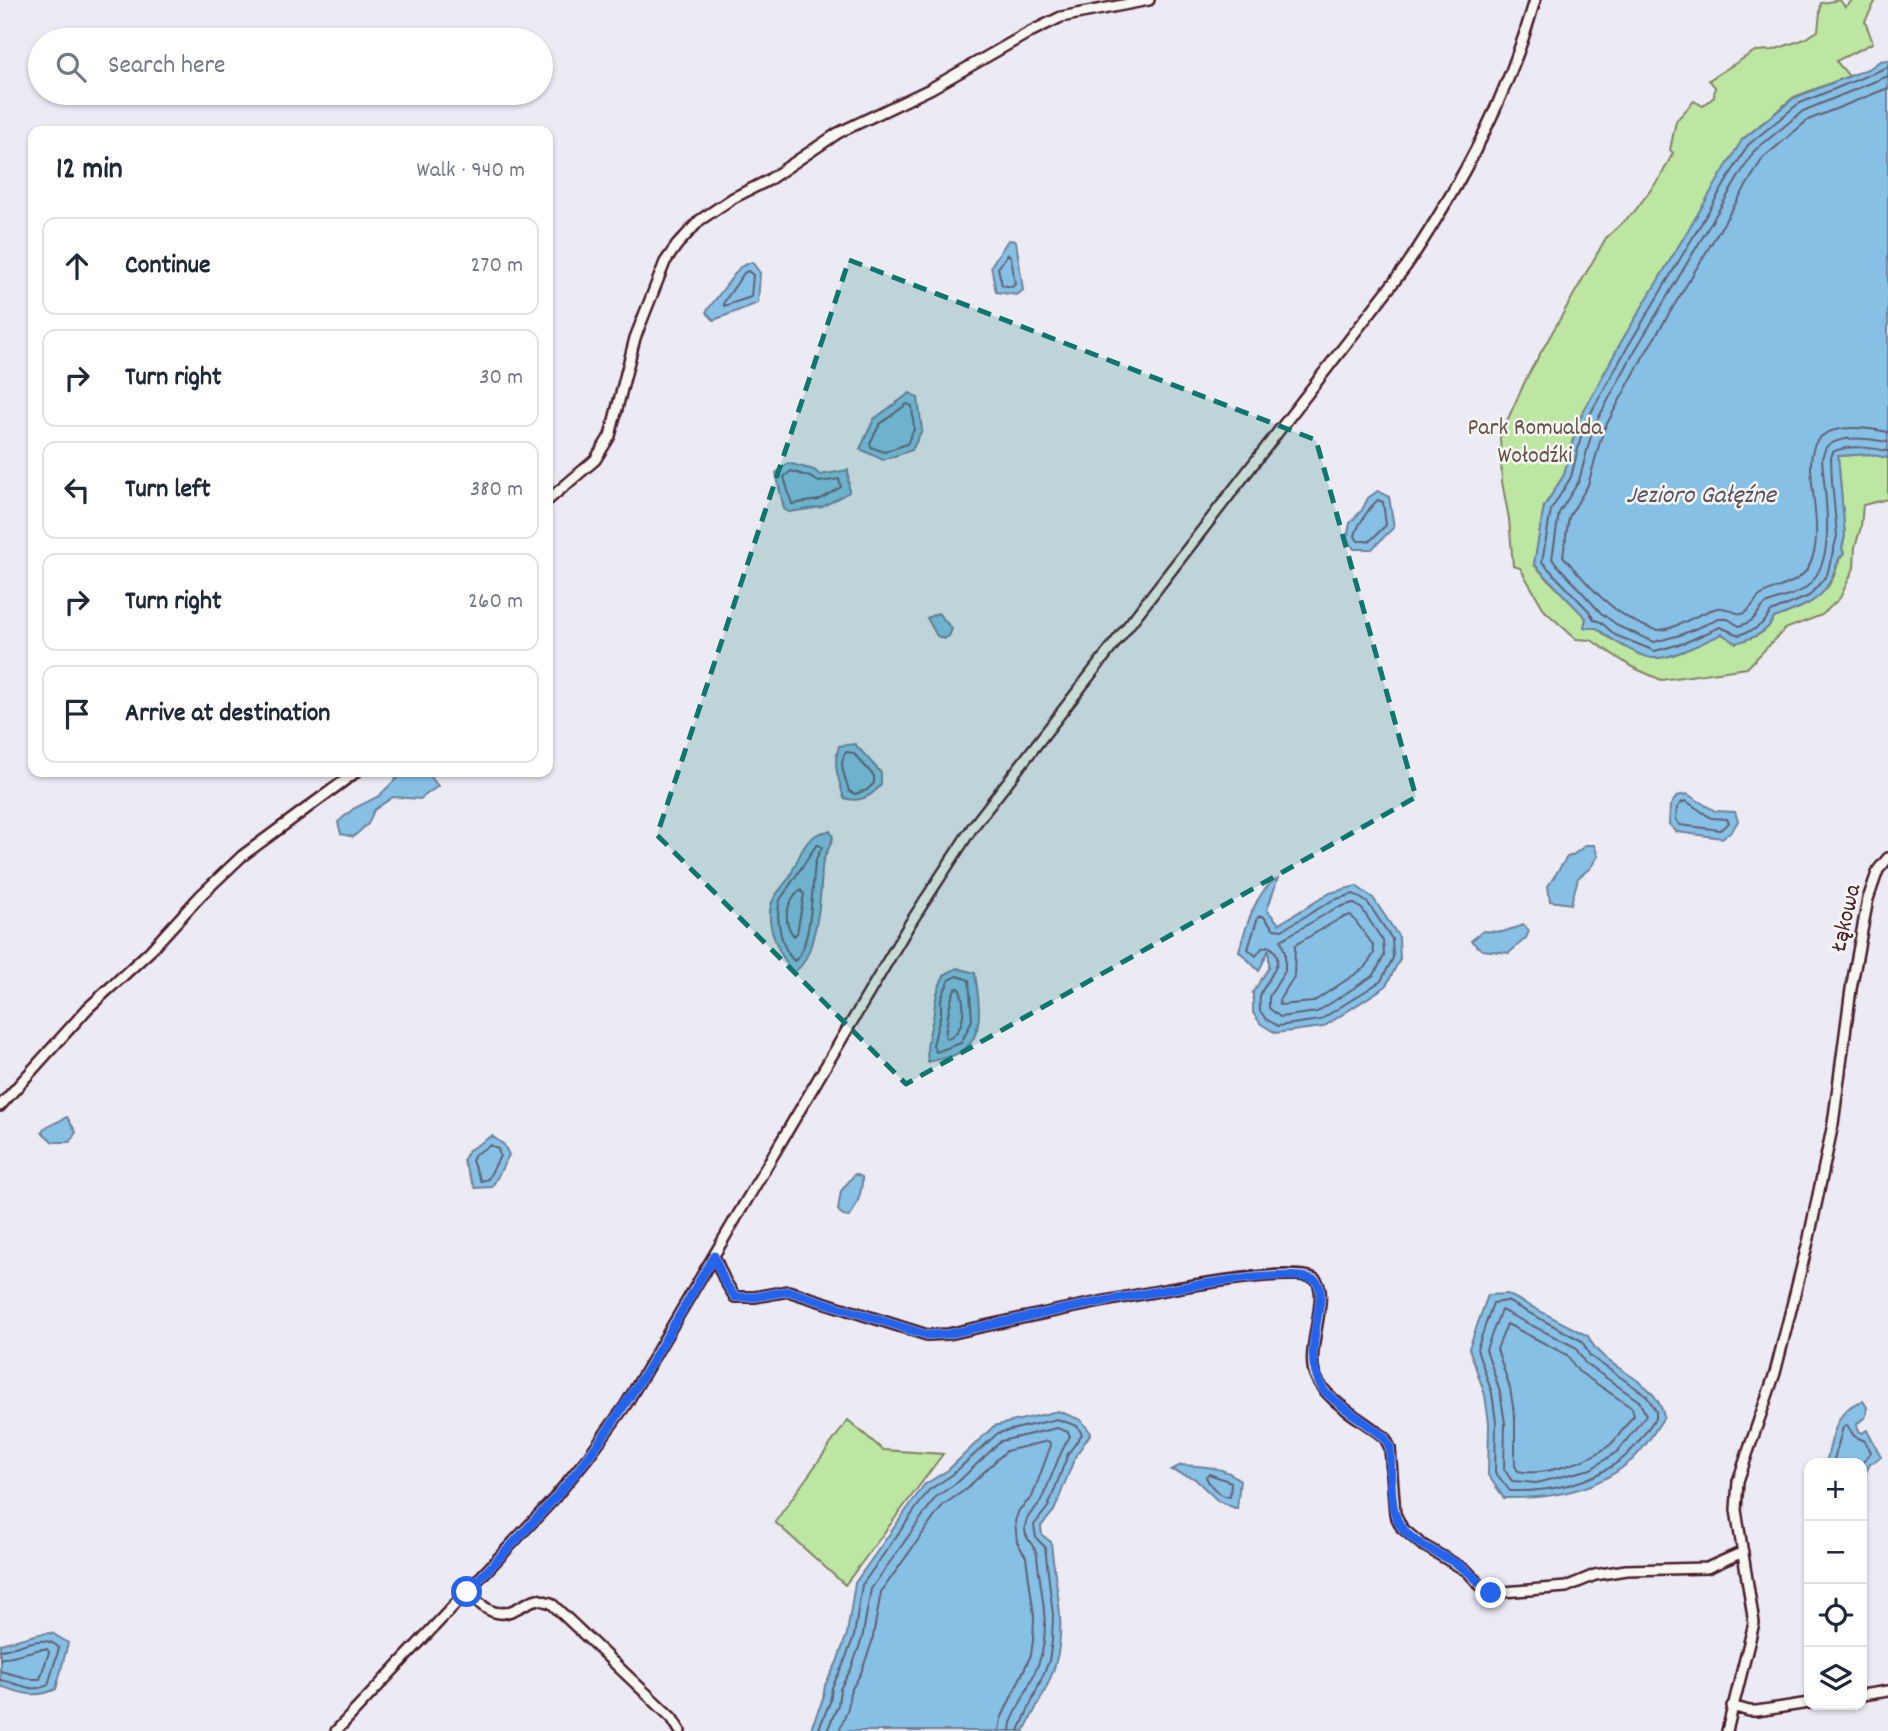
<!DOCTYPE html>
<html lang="en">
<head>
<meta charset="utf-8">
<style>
  body { margin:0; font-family:Dekko,sans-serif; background:#f2f2f3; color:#1f2937 }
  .controls { position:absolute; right:21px; bottom:21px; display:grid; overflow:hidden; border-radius:14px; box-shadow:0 2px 5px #0004 }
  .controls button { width:63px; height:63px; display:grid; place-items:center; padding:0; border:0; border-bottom:2px solid #e0e1e3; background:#fff; color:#1f2937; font:35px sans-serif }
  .stop { position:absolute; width:21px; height:21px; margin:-16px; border:5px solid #2563eb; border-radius:50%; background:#fff }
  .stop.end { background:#2563eb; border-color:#fff; box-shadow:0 2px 7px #0008 }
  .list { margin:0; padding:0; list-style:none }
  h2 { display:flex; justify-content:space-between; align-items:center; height:91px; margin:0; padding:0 28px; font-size:30px }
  h2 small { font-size:23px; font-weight:400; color:#747a83 }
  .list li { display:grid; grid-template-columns:46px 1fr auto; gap:21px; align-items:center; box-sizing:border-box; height:98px; margin:0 14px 14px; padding:0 14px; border:2px solid #e0e1e3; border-radius:14px }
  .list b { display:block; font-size:26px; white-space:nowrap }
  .list em { font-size:23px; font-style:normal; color:#747a83 }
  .icon { flex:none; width:38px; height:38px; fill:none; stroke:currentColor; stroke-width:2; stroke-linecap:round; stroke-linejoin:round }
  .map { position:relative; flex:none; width:1888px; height:1731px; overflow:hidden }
  .search { position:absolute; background:#fff; box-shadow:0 2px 5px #0004; left:28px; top:28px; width:525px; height:77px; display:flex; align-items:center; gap:18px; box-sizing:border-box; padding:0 24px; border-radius:38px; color:#747a83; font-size:26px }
  .panel { position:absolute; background:#fff; box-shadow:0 2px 5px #0004; left:28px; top:126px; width:525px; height:651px; border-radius:14px }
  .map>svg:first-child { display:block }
  .green { fill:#bce6a2; stroke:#838266; stroke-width:2 }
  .water { fill:#86c1e5; stroke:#6e809b; stroke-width:2 }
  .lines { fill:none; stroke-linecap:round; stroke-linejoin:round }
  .shore { stroke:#626075; stroke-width:2 }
  .street-casing { stroke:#4a1f2b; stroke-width:14 }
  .street { stroke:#f6f6f2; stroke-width:9 }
  .route { stroke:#2563eb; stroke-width:9 }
  .marked { fill:#0f766e; fill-opacity:0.2; stroke:#0f766e; stroke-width:5; stroke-dasharray:14 9; stroke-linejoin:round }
  .labels { text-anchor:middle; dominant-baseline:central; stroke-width:5; stroke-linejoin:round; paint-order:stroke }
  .park-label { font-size:24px; fill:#665149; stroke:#f6f6f2 }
  .street-label { font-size:24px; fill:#4a1f2b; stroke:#f6f6f2 }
  .water-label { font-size:26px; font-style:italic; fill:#5c5063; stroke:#f6f6f2 }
</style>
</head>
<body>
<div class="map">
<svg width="1888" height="1731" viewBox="0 0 1888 1731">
  <rect width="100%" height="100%" fill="#ecebf4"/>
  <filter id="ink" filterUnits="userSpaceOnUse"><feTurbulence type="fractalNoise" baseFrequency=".0143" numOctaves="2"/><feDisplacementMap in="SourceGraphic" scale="14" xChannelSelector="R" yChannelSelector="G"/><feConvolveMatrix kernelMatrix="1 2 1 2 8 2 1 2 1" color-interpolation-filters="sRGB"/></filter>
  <g filter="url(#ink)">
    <path class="green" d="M1840 0 1845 7 1853 0H1876L1865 21 1873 43 1836 61 1849 76 1794 97 1743 139 1620 344 1577 423 1564 475 1544 506 1534 565 1586 618 1584 628H1597C1608 638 1640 658 1655 658 1672 659 1706 641 1722 634L1736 643C1752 638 1767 634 1774 618 1798 609 1821 602 1833 578 1838 568 1836 560 1844 553L1842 548 1845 536 1838 456 1869 454 1888 458V499L1863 505 1861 527 1855 547 1854 568 1840 598 1822 615 1785 629 1747 668 1661 680 1632 667 1591 640 1576 639 1545 611 1520 568 1513 566 1509 519 1502 482 1500 436 1528 375 1606 238 1634 212 1661 176 1673 153 1670 150 1676 121 1694 101 1703 106 1714 97 1715 87 1709 80 1755 51 1773 50 1802 40 1818 31 1821 3Z
      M848 1420 883 1450 943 1454 845 1585 775 1522Z"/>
    <path class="water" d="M1888 60V458L1869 454 1838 456 1845 536 1842 548 1844 554 1839 558C1827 600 1812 603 1774 618 1766 634 1752 638 1736 643L1722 634C1706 641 1671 659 1655 658 1640 658 1608 638 1597 628H1584L1586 618 1534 564 1544 507 1564 475 1578 422 1620 344 1742 140 1794 98 1870 68 1880 61Z
      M1008 240 1016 241 1023 290 1017 295 996 292 991 266Z
      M752 262 760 273 758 303 714 320 706 312 740 267Z
      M910 393 918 398 922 430 912 450 883 460 860 449 874 419Z
      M788 463 814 470 820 475 848 470 849 492 822 507 789 512 784 509 776 473Z
      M1378 491 1389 497 1394 527 1372 549H1354L1347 538 1350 523 1362 510 1368 498Z
      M938 613 952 629 949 636 944 639 937 636 927 618Z
      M855 744 881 773V785C870 797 860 803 844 798 839 779 832 766 839 746Z
      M408 772H427L438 786 420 799 393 797 374 810 368 824 353 837 341 834 338 822 353 809 379 796 399 776Z
      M1687 794 1715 811 1735 812 1738 821 1732 831 1722 838 1677 832 1669 824 1670 806 1677 796Z
      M830 831 833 837C831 846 825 853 823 862 821 869 822 878 821 885 820 905 813 965 793 972 781 957 768 931 770 911 771 897 782 888 789 878 795 867 799 853 807 843 813 835 820 832 830 831Z
      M1586 845H1594L1598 856 1590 868 1578 878 1571 904 1550 901 1548 886 1567 857 1573 855Z
      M1278 878 1267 910 1279 924 1330 893 1356 886 1373 898 1399 937 1400 959 1386 986 1323 1027 1276 1033 1261 1024 1253 1013V992L1269 968V949L1259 971 1239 951C1246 927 1255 891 1278 878Z
      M1524 925 1529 931 1526 938 1509 953 1482 950 1471 941 1483 931 1502 932Z
      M957 968 975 973C978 996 986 1031 965 1049 955 1057 940 1059 928 1062 925 1039 931 1033 934 1012 936 995 937 991 944 975Z
      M67 1117 76 1132 70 1142H53L42 1132 45 1128Z
      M492 1136 504 1145 509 1155 492 1187 475 1188 463 1161 469 1150Z
      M855 1174 862 1177C863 1189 857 1207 849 1217L843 1216 838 1210 841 1191Z
      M1507 1294 1588 1336C1604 1373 1655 1374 1664 1417 1654 1432 1642 1453 1627 1464 1593 1492 1547 1499 1504 1498L1488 1475 1489 1423 1485 1395 1469 1348 1488 1295Z
      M1863 1401 1867 1407 1866 1416 1857 1424 1858 1430 1862 1433 1867 1430 1881 1457 1870 1464 1862 1480V1463H1826C1832 1439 1835 1408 1863 1401Z
      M1058 1411 1081 1420 1091 1433 1075 1457 1054 1511 1041 1526 1042 1535 1051 1542C1054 1581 1067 1622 1056 1661 1050 1685 1035 1709 1024 1731H810L823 1699 825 1685 837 1662 847 1634 855 1583 924 1485 948 1470 994 1426Z
      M1181 1465C1201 1466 1223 1466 1240 1480L1237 1509 1218 1501 1194 1478 1171 1470Z
      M52 1633 68 1643 56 1689C36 1699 21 1693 0 1686V1644L39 1634Z"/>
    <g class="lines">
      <path class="shore" d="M1888 67 1798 104 1748 145 1627 348 1584 425 1571 477 1551 510 1542 562 1589 611 1594 620 1601 622 1615 635 1655 651 1684 643 1720 627 1739 635 1755 629 1764 622 1771 612 1809 596 1827 575 1837 536 1832 481 1831 458 1833 452C1848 444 1872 448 1888 451
        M1888 76 1803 111 1754 151 1634 352 1593 428 1579 481 1559 513 1552 559 1601 613 1620 627 1654 642 1680 635 1719 619H1728L1739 626C1761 620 1754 611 1768 603 1779 598 1794 596 1804 589 1840 562 1824 497 1822 458L1826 447C1841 434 1870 439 1888 442
        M1888 88 1808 120 1763 158 1643 357 1603 431 1588 485 1569 517 1563 556C1588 585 1615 617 1652 629 1669 635 1699 612 1717 608 1726 606 1734 614 1742 614 1750 613 1754 600 1760 596 1777 585 1798 586 1809 566 1829 529 1799 466 1817 441 1831 422 1868 428 1888 432
        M1008 254 1011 257 1015 284 1012 287 1002 285 998 268Z
        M748 271 753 275 751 297 724 306V302L744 273Z
        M907 404 912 406 914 429 907 444 884 452 871 447 870 443 880 424Z
        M791 471 810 477 819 482 839 479 841 487 819 500 792 504 784 477Z
        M1378 500 1383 502 1386 525 1370 541H1358L1355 536C1357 526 1370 506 1378 500Z
        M846 752 853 753 874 776V783L867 790 855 794 849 791C846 778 837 764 846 752Z
        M1686 801 1711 818 1727 819 1729 823 1720 830 1680 825 1676 820 1677 808 1681 803Z
        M817 844 822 847C820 852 816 857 815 863 812 884 812 949 794 961 781 948 775 918 780 900Z
        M800 890 804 894 797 933 794 936C781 920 787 903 800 890Z
        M1354 894 1368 903 1392 939 1393 958 1381 981 1320 1020 1278 1026 1266 1019 1260 1011C1260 1005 1259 998 1261 993 1267 979 1290 957 1268 946L1262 948 1256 956 1248 949 1258 917 1263 916 1274 929 1282 930 1333 900Z
        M1353 903 1362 909 1383 941 1384 956 1374 975 1317 1012 1280 1017 1269 1008V997L1285 971V953L1281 940 1336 908Z
        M1351 915 1373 945 1374 953 1366 967 1313 1002 1280 1005 1279 1000 1294 977 1295 945 1341 918Z
        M957 976 969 980 972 1020 961 1043 936 1052 933 1045 941 1013V999L949 980Z
        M959 988C966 1003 966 1032 947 1039L945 1036C948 1020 948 1003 955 989Z
        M491 1145 498 1149 500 1156 488 1179 481 1181 472 1161 475 1154Z
        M1507 1301 1582 1341 1590 1356 1646 1395 1656 1411V1417C1647 1430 1635 1449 1622 1459 1591 1484 1549 1492 1510 1491L1495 1472 1496 1422 1492 1393 1477 1349 1493 1303Z
        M1501 1310 1575 1347 1585 1363 1639 1401 1646 1415 1618 1451 1591 1469 1536 1483 1512 1481 1504 1469 1505 1423 1500 1392 1486 1349Z
        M1507 1324 1567 1355 1578 1371 1632 1408 1634 1415C1626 1424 1619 1437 1610 1445 1590 1461 1542 1477 1518 1471L1515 1466V1419L1510 1388 1497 1349Z
        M1833 1463 1843 1427 1847 1425 1854 1436 1865 1441 1871 1452 1862 1464
        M1209 1474 1231 1482 1230 1497C1221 1497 1208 1485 1206 1476Z
        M0 1650C19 1649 44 1631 59 1648L48 1685C32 1694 17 1682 0 1680
        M0 1659 41 1649H47L49 1652 40 1679H31L0 1671
        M818 1731 830 1702 832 1687 843 1665 854 1636 862 1585 929 1490 952 1475 998 1433 1057 1419 1077 1426 1082 1434 1068 1454 1048 1507 1034 1525 1036 1538 1045 1547 1053 1615 1052 1641 1049 1661 1019 1731
        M827 1731 838 1705 840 1689 851 1669 862 1639 871 1589 936 1497 958 1482 1001 1441 1057 1428 1068 1432 1070 1436C1057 1456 1052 1479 1041 1500 1038 1508 1028 1513 1026 1522 1021 1539 1036 1544 1037 1556 1040 1589 1051 1626 1040 1659 1033 1680 1020 1702 1011 1723L1010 1731
        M839 1731 848 1708 850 1692 861 1673 872 1642 881 1592 943 1505 965 1490 1006 1451 1048 1441 1051 1445 1032 1497 1019 1510 1015 1521 1017 1542 1026 1557 1034 1616 1033 1640 1031 1655 1001 1719 999 1731"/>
      <g class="street-casing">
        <path id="street" d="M548 500 595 460 610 436 635 338 665 262 677 245 700 220 733 198 767 181 838 133 930 89 1030 32 1061 17 1149 0
          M0 1106 88 1008 149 952 201 895 242 856 356 772
          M714 1256 725 1281 735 1297H755L788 1291 927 1335 948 1334C994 1324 1293 1256 1316 1280 1330 1296 1305 1350 1315 1375 1324 1400 1365 1421 1385 1438L1390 1448 1395 1514 1402 1528 1421 1544 1467 1571 1480 1585 1491 1593 1566 1587 1595 1575 1626 1570 1707 1568 1743 1552
          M467 1592C479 1603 493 1619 511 1611 520 1608 527 1602 537 1599L551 1603 672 1718 680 1731
          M1862 1695 1888 1691
          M1732 1706 1749 1711H1757L1809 1703
          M336 1731 552 1501 588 1457 625 1406 909 925 972 828 1407 265C1464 179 1507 99 1535 0
          M1727 1731 1754 1623 1736 1510 1738 1481 1775 1373 1809 1238 1833 1124 1851 989 1868 899 1878 870 1888 858"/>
      </g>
      <use href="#street" class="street"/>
    </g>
  </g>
  <g class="lines" filter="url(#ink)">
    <path class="route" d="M467 1592C509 1547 552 1505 589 1456 636 1393 674 1324 714 1256L724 1281 735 1297H755L788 1291 927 1335 948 1334C993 1324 1298 1255 1317 1282 1330 1300 1298 1352 1323 1389 1331 1401 1372 1426 1385 1438L1390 1448C1391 1465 1390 1498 1395 1514 1404 1545 1445 1553 1467 1571 1476 1578 1482 1587 1491 1593"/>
  </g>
  <path class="marked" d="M849 260 1316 440 1416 797 906 1084 657 835Z"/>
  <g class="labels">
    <g class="park-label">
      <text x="1535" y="429">Park Romualda<tspan x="1535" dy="28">Wołodźki</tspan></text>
    </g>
    <g class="street-label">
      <text transform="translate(1847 918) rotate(-77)">Łąkowa</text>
    </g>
    <g class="water-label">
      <text x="1701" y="496">Jezioro Gałęźne</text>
    </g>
  </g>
</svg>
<div class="controls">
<button>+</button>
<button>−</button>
<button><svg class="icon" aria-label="locate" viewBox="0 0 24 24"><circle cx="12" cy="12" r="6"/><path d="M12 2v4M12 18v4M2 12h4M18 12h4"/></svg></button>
<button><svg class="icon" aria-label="layers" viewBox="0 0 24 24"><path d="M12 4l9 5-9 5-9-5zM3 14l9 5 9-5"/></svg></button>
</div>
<div class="stop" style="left:467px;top:1592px"></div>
<div class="stop end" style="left:1491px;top:1593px"></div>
<div class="search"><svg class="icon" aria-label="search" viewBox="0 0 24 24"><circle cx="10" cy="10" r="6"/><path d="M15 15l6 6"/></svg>Search here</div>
<section class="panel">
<h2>12 min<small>Walk · 940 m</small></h2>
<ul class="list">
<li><svg class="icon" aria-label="ahead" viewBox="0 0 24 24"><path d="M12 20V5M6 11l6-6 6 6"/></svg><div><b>Continue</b></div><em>270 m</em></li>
<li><svg class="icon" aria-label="right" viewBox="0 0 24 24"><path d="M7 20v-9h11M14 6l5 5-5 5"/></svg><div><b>Turn right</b></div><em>30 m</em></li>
<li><svg class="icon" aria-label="left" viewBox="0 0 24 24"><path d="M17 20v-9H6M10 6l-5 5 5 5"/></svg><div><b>Turn left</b></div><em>380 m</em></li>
<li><svg class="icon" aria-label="right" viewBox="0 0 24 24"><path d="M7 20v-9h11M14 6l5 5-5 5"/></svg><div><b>Turn right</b></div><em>260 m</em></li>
<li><svg class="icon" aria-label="arrive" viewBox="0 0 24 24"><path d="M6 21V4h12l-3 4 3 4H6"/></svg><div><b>Arrive at destination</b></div></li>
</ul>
</section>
</div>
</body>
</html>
